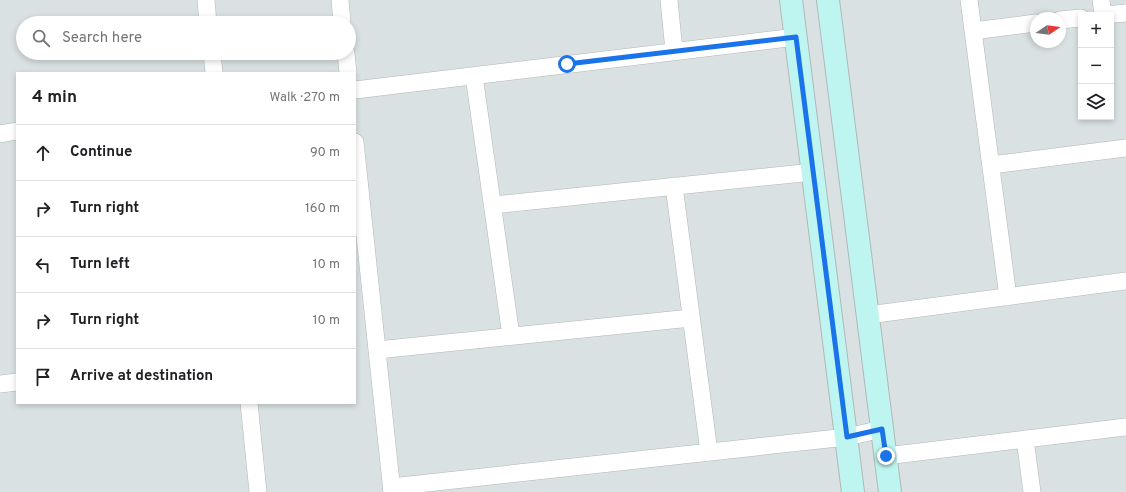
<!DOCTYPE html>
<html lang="en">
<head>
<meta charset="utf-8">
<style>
  body { margin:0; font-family:Overpass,sans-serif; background:#f6f6f6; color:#202124 }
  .controls { position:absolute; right:12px; top:12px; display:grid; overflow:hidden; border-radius:0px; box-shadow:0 2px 6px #0003 }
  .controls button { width:36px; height:36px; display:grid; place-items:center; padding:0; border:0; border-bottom:1px solid #e0e0e0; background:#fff; color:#202124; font:20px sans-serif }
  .compass { position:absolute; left:1030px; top:12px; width:36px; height:36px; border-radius:50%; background:#fff; box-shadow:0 2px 6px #0003; rotate:77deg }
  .stop { position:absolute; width:12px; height:12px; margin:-9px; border:3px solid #1a73e8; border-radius:50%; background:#fff }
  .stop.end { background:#1a73e8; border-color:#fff; box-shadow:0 1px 4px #0008 }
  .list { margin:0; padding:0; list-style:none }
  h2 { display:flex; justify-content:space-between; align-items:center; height:52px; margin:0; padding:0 16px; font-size:17px }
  h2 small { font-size:13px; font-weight:400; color:#757577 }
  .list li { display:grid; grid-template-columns:26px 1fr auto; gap:12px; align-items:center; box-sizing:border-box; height:56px; padding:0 16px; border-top:1px solid #e0e0e0 }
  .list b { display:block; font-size:15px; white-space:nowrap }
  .list em { font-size:13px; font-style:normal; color:#757577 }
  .icon { flex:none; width:22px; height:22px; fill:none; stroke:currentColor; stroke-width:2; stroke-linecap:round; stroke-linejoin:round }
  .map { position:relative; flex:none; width:1126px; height:492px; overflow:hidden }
  .search { position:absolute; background:#fff; box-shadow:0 2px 6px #0003; left:16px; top:16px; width:340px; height:44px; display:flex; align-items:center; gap:10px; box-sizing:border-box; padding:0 14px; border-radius:22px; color:#757577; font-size:15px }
  .panel { position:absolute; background:#fff; box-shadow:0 2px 6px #0003; left:16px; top:72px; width:340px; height:332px; border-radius:0px }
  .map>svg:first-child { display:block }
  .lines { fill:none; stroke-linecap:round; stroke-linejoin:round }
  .street-casing { stroke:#b2b8b9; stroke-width:18 }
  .secondary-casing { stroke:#b2b8b9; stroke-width:24 }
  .street { stroke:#fff; stroke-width:17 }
  .secondary { stroke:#bef5f1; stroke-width:22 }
  .route { stroke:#1a73e8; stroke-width:5 }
</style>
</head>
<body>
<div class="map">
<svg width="1126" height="492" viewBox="0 0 1126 492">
  <rect width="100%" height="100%" fill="#dae1e2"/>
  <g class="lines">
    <g class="street-casing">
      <path id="street" d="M206 0 208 23
        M340 0 342 23
        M669 0 674 51
        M969 0 1008 297
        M1101 0 1103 15
        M1105 15 1126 13
        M1060 20 1081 18
        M973 31 1036 23
        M212 53 214 73
        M346 53 348 73
        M474 76 511 336
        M355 90 796 37
        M0 134 17 131
        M355 142 392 492
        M991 165 1126 148
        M674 186 709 452
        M493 205 813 172
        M868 315 1126 281
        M377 350 691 318
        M0 384 17 382
        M249 403 258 492
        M1025 439 1032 492
        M886 456 1126 427
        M391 487 847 437 882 429"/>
    </g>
    <g class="secondary-casing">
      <path id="secondary" d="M791 0 853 492
        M828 0 890 492"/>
    </g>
    <use href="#street" class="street"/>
    <use href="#secondary" class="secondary"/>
  </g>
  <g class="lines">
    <path class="route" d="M567 64 796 37 847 437 882 429 886 456"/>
  </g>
</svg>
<div class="controls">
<button>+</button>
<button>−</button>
<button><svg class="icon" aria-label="layers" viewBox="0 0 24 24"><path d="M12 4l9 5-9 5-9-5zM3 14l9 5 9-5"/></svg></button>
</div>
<svg class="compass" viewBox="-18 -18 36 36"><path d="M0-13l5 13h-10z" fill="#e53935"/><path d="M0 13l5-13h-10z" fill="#757577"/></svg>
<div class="stop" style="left:567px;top:64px"></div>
<div class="stop end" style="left:886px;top:456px"></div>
<div class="search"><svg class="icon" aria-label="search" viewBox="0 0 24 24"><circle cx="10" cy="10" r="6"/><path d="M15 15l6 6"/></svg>Search here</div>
<section class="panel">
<h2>4 min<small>Walk · 270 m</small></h2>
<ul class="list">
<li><svg class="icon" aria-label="ahead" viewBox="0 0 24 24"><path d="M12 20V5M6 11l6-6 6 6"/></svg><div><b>Continue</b></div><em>90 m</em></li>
<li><svg class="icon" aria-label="right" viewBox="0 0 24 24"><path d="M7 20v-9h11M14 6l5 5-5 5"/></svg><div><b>Turn right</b></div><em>160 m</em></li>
<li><svg class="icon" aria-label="left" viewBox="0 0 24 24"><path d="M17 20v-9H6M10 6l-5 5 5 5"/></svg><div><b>Turn left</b></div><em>10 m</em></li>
<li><svg class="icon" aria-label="right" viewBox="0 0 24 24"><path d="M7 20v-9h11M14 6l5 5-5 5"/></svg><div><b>Turn right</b></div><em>10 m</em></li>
<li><svg class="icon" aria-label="arrive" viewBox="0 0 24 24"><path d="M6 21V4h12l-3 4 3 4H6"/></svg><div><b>Arrive at destination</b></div></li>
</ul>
</section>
</div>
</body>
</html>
